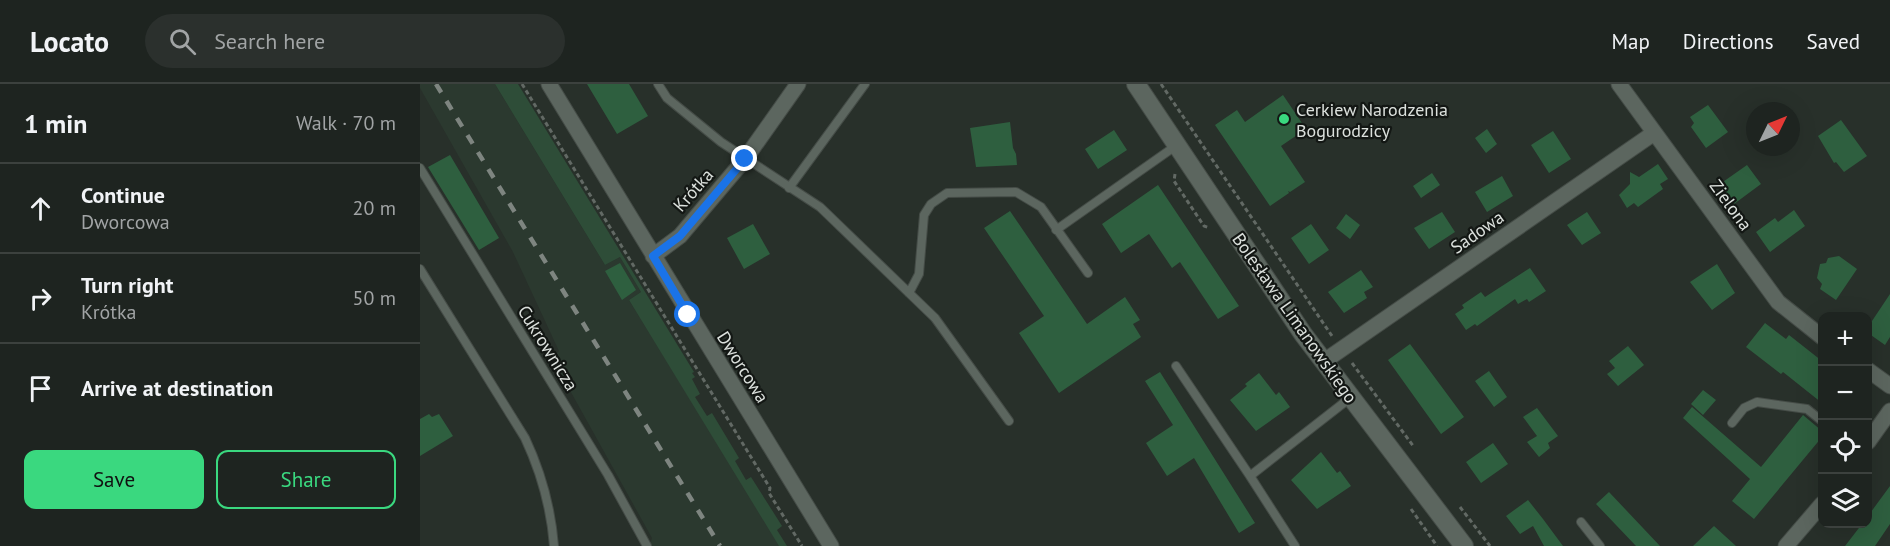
<!DOCTYPE html>
<html lang="en">
<head>
<meta charset="utf-8">
<style>
  body { margin:0; font-family:"PT Sans",sans-serif; background:#2b302d; color:#f1f3f6 }
  .controls { position:absolute; right:18px; bottom:18px; display:grid; overflow:hidden; border-radius:12px; box-shadow:0 6px 24px #0002 }
  .controls button { width:54px; height:54px; display:grid; place-items:center; padding:0; border:0; border-bottom:2px solid #3c413e; background:#1e2420; color:#f1f3f6; font:30px sans-serif }
  .compass { position:absolute; left:1326px; top:18px; width:54px; height:54px; border-radius:50%; background:#1e2420; box-shadow:0 6px 24px #0002; rotate:47deg }
  .stop { position:absolute; width:18px; height:18px; margin:-14px; border:4px solid #1a73e8; border-radius:50%; background:#fff }
  .stop.end { background:#1a73e8; border-color:#fff; box-shadow:0 2px 6px #0008 }
  .list { margin:0; padding:0; list-style:none }
  h2 { display:flex; justify-content:space-between; align-items:center; height:78px; margin:0; padding:0 24px; font-size:26px }
  h2 small { font-size:20px; font-weight:400; color:#a1a4a5 }
  .list li { display:grid; grid-template-columns:39px 1fr auto; gap:18px; align-items:center; box-sizing:border-box; height:90px; padding:0 24px; border-top:2px solid #3c413e }
  .list b { display:block; font-size:22px; white-space:nowrap }
  .list p { margin:0; font-size:20px; white-space:nowrap; color:#a1a4a5 }
  .list em { font-size:20px; font-style:normal; color:#a1a4a5 }
  .actions { display:flex; gap:12px; padding:18px 24px }
  .actions a { flex:1; padding:14px 0; border:2px solid #3ad87f; border-radius:12px; text-align:center; font-size:21px; color:#3ad87f }
  .actions .main { background:#3ad87f; color:#111 }
  .icon { flex:none; width:33px; height:33px; fill:none; stroke:currentColor; stroke-width:2; stroke-linecap:round; stroke-linejoin:round }
  .map { position:relative; flex:none; width:1470px; height:462px; overflow:hidden }
  header { display:flex; align-items:center; gap:36px; box-sizing:border-box; height:84px; padding:0 30px; background:#1e2420; border-bottom:2px solid #3c413e }
  header strong { font-size:28px }
  nav { display:flex; gap:33px; margin-inline-start:auto; font-size:21px }
  .search { width:420px; height:54px; background:#2b302d; display:flex; align-items:center; gap:15px; box-sizing:border-box; padding:0 21px; border-radius:33px; color:#a1a4a5; font-size:22px }
  main { display:flex }
  aside { flex:1; background:#1e2420 }
  .map>svg:first-child { display:block }
  .built { fill:#2b392f }
  .green { fill:#2e4d38 }
  .building { fill:#2e5f3f }
  .lines { fill:none; stroke-linecap:round; stroke-linejoin:round }
  .service-casing { stroke:#454c47; stroke-width:10 }
  .minor-casing { stroke:#454c47; stroke-width:17 }
  .tertiary-casing { stroke:#454c47; stroke-width:20 }
  .path { stroke:#626964; stroke-width:3; stroke-dasharray:4.5 3; stroke-linecap:butt }
  .service { stroke:#5c665f; stroke-width:8 }
  .minor { stroke:#5c665f; stroke-width:15 }
  .tertiary { stroke:#5c665f; stroke-width:18 }
  .rail { stroke:#7e8580; stroke-width:4.5; stroke-dasharray:10 10; stroke-linecap:butt }
  .route { stroke:#1a73e8; stroke-width:8 }
  .poi-dot { fill:#3ad87f; stroke:#131714; stroke-width:2 }
  .labels { text-anchor:middle; dominant-baseline:central; stroke-width:4.5; stroke-linejoin:round; paint-order:stroke }
  .poi-label { font-size:18px; fill:#dce1dd; stroke:#131714; text-anchor:start }
  .street-label { font-size:18px; fill:#dce1dd; stroke:#131714 }
</style>
</head>
<body>
<header>
<strong>Locato</strong>
<div class="search"><svg class="icon" aria-label="search" viewBox="0 0 24 24"><circle cx="10" cy="10" r="6"/><path d="M15 15l6 6"/></svg>Search here</div>
<nav><a>Map</a><a>Directions</a><a>Saved</a></nav>
</header>
<main>
<aside>
<h2>1 min<small>Walk · 70 m</small></h2>
<ul class="list">
<li><svg class="icon" aria-label="ahead" viewBox="0 0 24 24"><path d="M12 20V5M6 11l6-6 6 6"/></svg><div><b>Continue</b><p>Dworcowa</p></div><em>20 m</em></li>
<li><svg class="icon" aria-label="right" viewBox="0 0 24 24"><path d="M7 20v-9h11M14 6l5 5-5 5"/></svg><div><b>Turn right</b><p>Krótka</p></div><em>50 m</em></li>
<li><svg class="icon" aria-label="arrive" viewBox="0 0 24 24"><path d="M6 21V4h12l-3 4 3 4H6"/></svg><div><b>Arrive at destination</b></div></li>
</ul>
<div class="actions"><a class="main">Save</a><a>Share</a></div>
</aside>
<div class="map">
<svg width="1470" height="462" viewBox="0 0 1470 462">
  <rect width="100%" height="100%" fill="#28302a"/>
  <path class="built" d="M0 0H75L185 181 200 173 221 208 209 216 361 462H230L232 454 132 274 139 267 93 168 0 4Z"/>
  <path class="green" d="M75 0H98L274 288 272 289 275 293 272 295 280 310 275 313 287 332 292 329 319 374 315 377 326 396 331 393 362 442 357 446 367 462H359L209 216 221 208 200 173 185 181Z"/>
  <path class="building" d="M167 0H209L228 32 197 50Z
    M863 11 886 45 861 62 885 98 870 108 868 107 869 109 850 122 795 41 817 26 825 38Z
    M1288 21 1308 48 1286 64 1271 43 1274 39 1270 33Z
    M1421 36 1447 72 1424 88 1416 78 1414 79 1398 52Z
    M590 38 593 64 596 70 597 81 556 83 550 44Z
    M1067 45 1077 60 1066 69 1055 54Z
    M694 46 707 66 678 85 665 65Z
    M1133 47 1151 75 1129 89 1111 61Z
    M30 71 79 154 59 166 8 83Z
    M1238 80 1248 95 1240 100 1243 105 1218 123 1214 119 1207 124 1199 111 1210 100V88L1219 93Z
    M1327 81 1341 100 1314 120 1300 100Z
    M1012 89 1020 101 1001 114 993 102Z
    M1082 92 1093 112 1067 128 1055 108Z
    M738 101 819 222 798 235 760 178 752 184 729 150 701 169 682 140Z
    M1374 126 1385 142 1350 168 1336 148 1355 134 1358 138Z
    M590 127 667 240 705 213 720 236 713 240 721 253 639 309 599 249 624 232 564 144Z
    M1022 128 1035 148 1009 165 994 144Z
    M1167 128 1181 149 1162 161 1147 141Z
    M926 130 940 141 930 155 916 144Z
    M333 140 350 170 324 185 307 154Z
    M891 140 909 166 889 180 871 154Z
    M1419 172 1437 185 1416 216 1400 205 1402 200 1397 194 1400 180 1406 179 1408 174Z
    M200 179 216 206 202 216 185 187Z
    M1297 180 1315 209 1292 226 1270 198Z
    M1110 184 1126 207 1109 218 1107 215 1098 220 1095 215 1057 242 1055 240 1046 246 1035 230 1044 224 1042 221 1061 208 1065 213Z
    M941 186 953 203 944 208 947 214 924 229 908 208Z
    M1470 210V253L1465 261 1448 249V243Z
    M1345 239 1366 255 1369 251 1402 277V319L1363 288 1361 290 1326 263Z
    M990 260 1044 333 1021 350 968 276Z
    M1208 262 1224 281 1198 302 1187 290 1195 284 1189 277Z
    M1069 287 1087 313 1074 323 1055 297Z
    M740 288 835 439 819 449 774 374 747 392 726 359 753 341 725 297Z
    M839 289 856 311 859 308 870 323 836 347 810 316 827 302 825 300Z
    M1283 306 1296 316 1283 331 1271 320Z
    M1272 323 1341 383 1383 331 1402 347V353L1334 435 1312 417 1330 395 1263 334Z
    M1117 324 1138 352 1128 359 1130 364 1119 373 1107 358 1117 352 1103 333Z
    M9 330 12 333 19 330 33 352 0 372V335Z
    M1073 359 1088 380 1061 399 1046 378Z
    M901 368 917 389 920 387 931 402 897 425 871 396Z
    M1470 402V440L1455 462H1425L1442 440H1448V432Z
    M1189 408 1240 462H1216L1176 420Z
    M1108 416 1123 435 1143 462H1124L1113 442 1100 450 1086 432Z
    M1294 442 1316 462H1273Z"/>
  <g class="lines">
    <g class="service-casing">
      <path id="service" d="M238 0 247 14 301 58 400 123 515 234 589 337
        M0 84 188 391 227 462
        M369 104 445 0
        M636 146 757 61
        M0 185 105 354C121 388 131 424 134 462
        M489 209 499 190 504 131 511 120 527 109 596 108 621 123 668 189
        M756 282 830 392
        M1312 339 1324 324 1337 318 1387 325 1402 337
        M1161 438 1180 462
        M875 462 830 392 930 314"/>
    </g>
    <g class="minor-casing">
      <path id="minor" d="M129 0 411 462
        M1199 0 1358 218 1402 253
        M233 172 260 152 325 75 378 0
        M903 278 1234 49
        M1448 286 1470 302
        M1448 358 1470 327
        M1366 462 1402 420"/>
    </g>
    <g class="tertiary-casing">
      <path id="tertiary" d="M716 0 883 250 1044 462"/>
    </g>
    <path class="path" d="M102 0 350 404 349 409 382 462
      M741 0 912 252
      M755 90 754 97 784 142 790 144
      M932 279 994 363
      M1040 423 1070 462
      M991 425 1017 462"/>
    <use href="#service" class="service"/>
    <use href="#minor" class="minor"/>
    <use href="#tertiary" class="tertiary"/>
    <path class="rail" d="M16 0 300 462"/>
  </g>
  <g class="lines">
    <path class="route" d="M268 231 233 172 260 152 325 75"/>
  </g>
  <circle class="poi-dot" cx="864" cy="35" r="6"/>
  <g class="labels">
    <g class="poi-label">
      <text x="876" y="25">Cerkiew Narodzenia<tspan x="876" dy="21">Bogurodzicy</tspan></text>
    </g>
    <g class="street-label">
      <text transform="translate(273 106) rotate(-49)">Krótka</text>
      <text transform="translate(1311 121) rotate(54)">Zielona</text>
      <text transform="translate(1057 148) rotate(-35)">Sadowa</text>
      <text transform="translate(875 234) rotate(55)">Bolesława Limanowskiego</text>
      <text transform="translate(128 264) rotate(58)">Cukrownicza</text>
      <text transform="translate(323 283) rotate(58)">Dworcowa</text>
    </g>
  </g>
</svg>
<div class="controls">
<button>+</button>
<button>−</button>
<button><svg class="icon" aria-label="locate" viewBox="0 0 24 24"><circle cx="12" cy="12" r="6"/><path d="M12 2v4M12 18v4M2 12h4M18 12h4"/></svg></button>
<button><svg class="icon" aria-label="layers" viewBox="0 0 24 24"><path d="M12 4l9 5-9 5-9-5zM3 14l9 5 9-5"/></svg></button>
</div>
<svg class="compass" viewBox="-18 -18 36 36"><path d="M0-13l5 13h-10z" fill="#e53935"/><path d="M0 13l5-13h-10z" fill="#a1a4a5"/></svg>
<div class="stop" style="left:268px;top:231px"></div>
<div class="stop end" style="left:325px;top:75px"></div>
</div>
</main>
</body>
</html>
